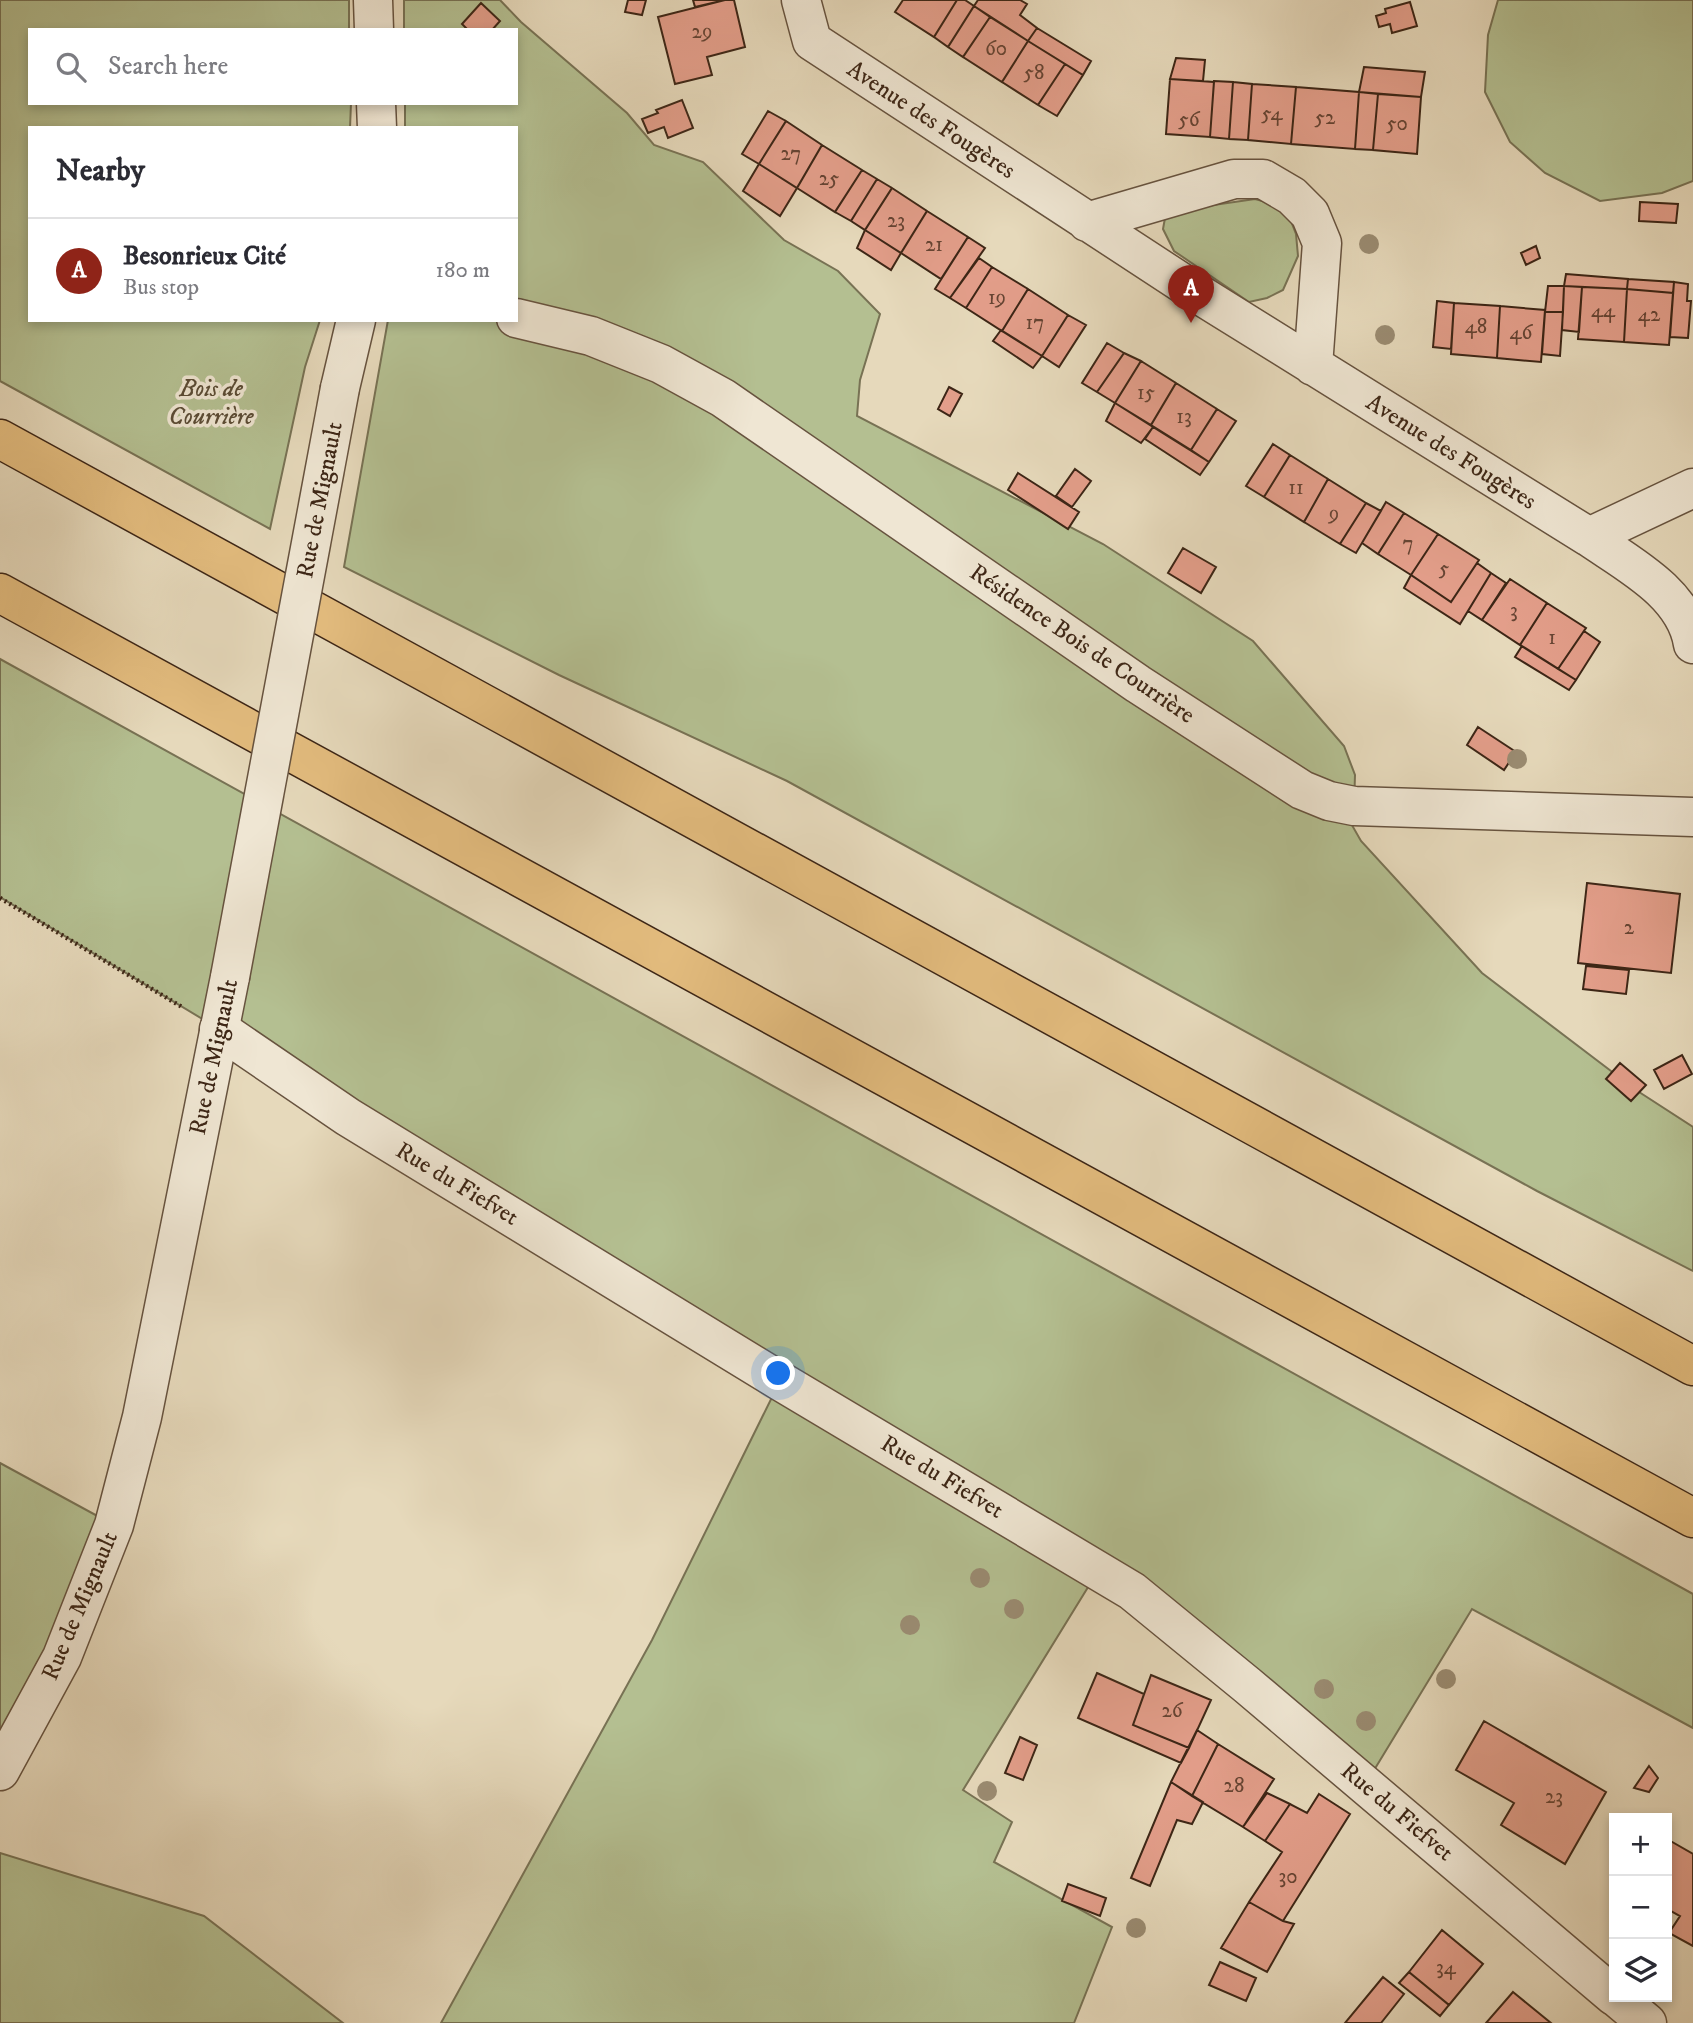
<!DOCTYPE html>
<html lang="en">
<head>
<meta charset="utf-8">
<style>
  body { margin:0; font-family:"IM FELL DW Pica",serif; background:#f7f7f7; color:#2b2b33 }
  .controls { position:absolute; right:21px; bottom:21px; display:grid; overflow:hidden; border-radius:0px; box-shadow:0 4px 10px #0003 }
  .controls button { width:63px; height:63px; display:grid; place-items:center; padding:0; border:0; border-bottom:2px solid #e1e1e2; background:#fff; color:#2b2b33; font:35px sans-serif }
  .you { position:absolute; left:779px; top:1374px; width:24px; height:24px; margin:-18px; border:5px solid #fff; border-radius:50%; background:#1a73e8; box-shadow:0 0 0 10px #1a73e833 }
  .badge { display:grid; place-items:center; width:46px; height:46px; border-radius:50%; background:#8f2418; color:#fff; font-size:23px; font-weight:700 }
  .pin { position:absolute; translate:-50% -58px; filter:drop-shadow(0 2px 4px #0008) }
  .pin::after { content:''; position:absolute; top:37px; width:24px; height:21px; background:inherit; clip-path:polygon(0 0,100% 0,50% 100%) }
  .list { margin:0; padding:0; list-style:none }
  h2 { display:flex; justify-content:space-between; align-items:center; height:91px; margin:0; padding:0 28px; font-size:30px }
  h2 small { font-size:23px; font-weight:400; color:#7c7c81 }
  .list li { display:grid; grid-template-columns:46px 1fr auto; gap:21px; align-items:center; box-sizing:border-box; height:105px; padding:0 28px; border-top:2px solid #e1e1e2 }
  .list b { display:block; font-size:26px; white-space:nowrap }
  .list p { margin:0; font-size:23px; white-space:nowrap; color:#7c7c81 }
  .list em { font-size:23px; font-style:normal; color:#7c7c81 }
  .icon { flex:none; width:38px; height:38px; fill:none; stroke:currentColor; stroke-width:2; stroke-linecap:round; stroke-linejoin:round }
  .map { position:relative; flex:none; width:1693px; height:2023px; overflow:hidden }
  .search { position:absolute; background:#fff; box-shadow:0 4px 10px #0003; left:28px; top:28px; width:490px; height:77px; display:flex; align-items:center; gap:18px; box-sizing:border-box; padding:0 24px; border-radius:0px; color:#7c7c81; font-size:26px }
  .panel { position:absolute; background:#fff; box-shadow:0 4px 10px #0003; left:28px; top:126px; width:490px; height:196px; border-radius:0px }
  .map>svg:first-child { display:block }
  .green { fill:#b4bf91; stroke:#787254; stroke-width:2 }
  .building { fill:#e39e8a; stroke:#3d2616; stroke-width:2 }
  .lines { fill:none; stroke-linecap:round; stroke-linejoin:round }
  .minor-casing { stroke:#67533f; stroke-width:41 }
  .tertiary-casing { stroke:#67533f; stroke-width:41 }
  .motorway-casing { stroke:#3d2616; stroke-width:41 }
  .path { stroke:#3d2616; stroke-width:4.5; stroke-dasharray:2 3.5; stroke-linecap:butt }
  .minor { stroke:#efe6d3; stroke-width:38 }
  .tertiary { stroke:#efe6d3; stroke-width:38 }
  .motorway { stroke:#e3bc7e; stroke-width:38 }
  .tertiary-bridge-casing { stroke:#67533f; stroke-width:41; stroke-linecap:butt }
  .tertiary-bridge { stroke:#efe6d3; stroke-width:38 }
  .tree { fill:#9a8b71 }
  .labels { text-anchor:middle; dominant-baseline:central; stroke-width:7; stroke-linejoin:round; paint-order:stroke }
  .number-label { font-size:21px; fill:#643 }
  .street-label { font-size:24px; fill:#3d2616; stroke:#efe6d3 }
  .park-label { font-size:24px; font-style:italic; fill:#5b4c35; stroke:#efe6d3 }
</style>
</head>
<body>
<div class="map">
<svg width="1693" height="2023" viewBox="0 0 1693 2023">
  <rect width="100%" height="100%" fill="#e6d9bb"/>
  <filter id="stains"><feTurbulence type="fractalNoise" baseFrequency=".00286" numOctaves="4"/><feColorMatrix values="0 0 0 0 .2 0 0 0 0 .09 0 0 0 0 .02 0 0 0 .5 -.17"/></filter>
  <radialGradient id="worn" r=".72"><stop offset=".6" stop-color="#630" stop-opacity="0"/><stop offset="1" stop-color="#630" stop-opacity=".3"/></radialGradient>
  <path class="green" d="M0 0H349V30H30V103H351L350 128H30V320H320L305 367 270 529 0 381Z
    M404 0H500L521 22 627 113 654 145 703 162 784 240 838 271 880 314 860 380 857 416 1103 544 1253 641 1344 746 1355 775 1354 806 1349 820 1361 841 1482 973 1636 1090 1693 1127V1271L1537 1191 787 781 559 675 344 567 388 320H516V128H405V103H516V30H404Z
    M1498 0H1693V181L1662 193 1600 201 1545 173 1510 142 1485 92 1488 35Z
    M1255 199 1273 204 1289 216 1296 234 1298 256 1283 290 1267 298 1249 302 1174 251 1163 229 1165 218 1179 210Z
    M0 659 1693 1594V1728L1472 1609 1365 1785 1098 1571 963 1790 1012 1822 994 1862 1112 1927 1074 2023H441L652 1640 780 1381 219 1029 0 897Z
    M0 1463 114 1525 0 1771Z
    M0 1853 204 1916 343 2023H0Z"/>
  <path class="building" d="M628 0H646L642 15 625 12Z
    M693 0H725L695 7Z
    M725 0H734L745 47 707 57 712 75 675 84 658 17Z
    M903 0H957L934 37 895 12Z
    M957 0H965L974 6 948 47 934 37Z
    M978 0H1020L1027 4 1020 15 1037 28 1028 41 974 6Z
    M1410 2 1417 26 1392 33 1390 24 1379 27 1376 16 1386 13 1385 9Z
    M481 3 500 21 492 30H468L462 24Z
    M974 6 990 17 963 57 948 47Z
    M990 17 1028 41 1002 82 963 57Z
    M1037 28 1091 61 1083 75 1028 41Z
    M1028 41 1065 64 1038 105 1002 82Z
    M1176 58 1205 60 1203 81 1170 79Z
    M1065 64 1083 75 1057 116 1038 105Z
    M1364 67 1425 72 1421 97 1359 92Z
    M1170 79 1214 82 1210 137 1166 134Z
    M1214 81 1233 82 1229 139 1210 137Z
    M1233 82 1252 84 1248 140 1229 139Z
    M1252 84 1296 87 1291 144 1248 140Z
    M1296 87 1359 92 1355 149 1291 144Z
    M1359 92 1378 94 1373 150 1355 149Z
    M1378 94 1421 97 1417 154 1373 150Z
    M682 100 693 128 668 138 664 127 648 133 642 119 658 113 656 110Z
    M768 111 786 121 759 164 742 154Z
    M786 121 822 145 797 188 759 164Z
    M822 145 862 170 835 212 797 188Z
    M759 164 797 188 780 216 743 191Z
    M862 170 877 179 851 221 835 212Z
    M877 179 892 188 865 230 851 221Z
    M892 188 927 211 901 253 865 230Z
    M1640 202 1678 204 1676 223 1639 221Z
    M927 211 968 237 941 279 901 253Z
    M865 230 901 253 891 270 857 248Z
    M968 237 985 248 950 298 935 289Z
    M1536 246 1540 258 1526 265 1521 253Z
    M979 258 992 267 966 308 950 298Z
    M992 267 1028 289 1002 331 966 308Z
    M1566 274 1628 279 1627 289 1564 286Z
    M1628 279 1674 282 1673 293 1627 289Z
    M1674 282 1688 284 1687 301H1691L1688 338 1670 337Z
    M1548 286H1564L1563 312H1545Z
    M1564 286 1582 287 1579 332 1562 330Z
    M1582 287 1627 289 1624 342 1578 339Z
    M1028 289 1068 315 1042 356 1002 331Z
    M1627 289 1673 293 1669 345 1624 342Z
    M1437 301 1454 303 1451 349 1433 347Z
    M1454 303 1500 306 1497 358 1451 354Z
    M1500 306 1545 310 1541 362 1497 358Z
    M1545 312H1563L1560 356 1542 354Z
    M1068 315 1086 325 1059 367 1042 356Z
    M1001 330 1042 356 1033 368 993 341Z
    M1107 343 1124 353 1097 392 1082 383Z
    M1124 353 1141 361 1115 403 1097 392Z
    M1141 361 1176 383 1151 425 1115 403Z
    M1176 383 1217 409 1191 450 1151 425Z
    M949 387 962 394 950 416 938 409Z
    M1115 403 1153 427 1141 443 1106 421Z
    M1217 409 1236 421 1209 462 1191 450Z
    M1153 427 1209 462 1200 475 1145 439Z
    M1273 444 1290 455 1264 497 1246 486Z
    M1290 455 1328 479 1304 522 1264 497Z
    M1075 469 1091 481 1072 507 1056 496Z
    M1018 473 1079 512 1068 529 1008 490Z
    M1328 479 1366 503 1340 544 1304 522Z
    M1386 502 1404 513 1378 554 1362 543Z
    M1366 503 1381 511 1356 553 1340 544Z
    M1404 513 1438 534 1411 575 1378 554Z
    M1438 534 1479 560 1451 602 1411 575Z
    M1183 548 1216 567 1201 593 1168 573Z
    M1477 563 1491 573 1460 624 1404 588 1411 575 1451 602Z
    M1491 573 1506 583 1482 620 1468 611Z
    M1510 579 1547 603 1520 645 1482 620Z
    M1547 603 1586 628 1558 669 1520 645Z
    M1584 631 1600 642 1576 680 1558 669Z
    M1522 646 1576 680 1569 690 1515 657Z
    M1478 727 1516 752 1504 770 1467 745Z
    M1587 883 1680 894 1671 973 1578 963Z
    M1586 966 1629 970 1626 994 1583 989Z
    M1682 1055 1692 1074 1664 1089 1654 1070Z
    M1620 1063 1646 1085 1631 1101 1606 1079Z
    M1097 1673 1144 1694 1133 1725 1189 1748 1181 1763 1078 1718Z
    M1151 1675 1211 1700 1189 1748 1133 1725Z
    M1484 1721 1606 1792 1565 1864 1501 1825 1514 1803 1456 1770Z
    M1197 1730 1218 1744 1192 1796 1171 1782Z
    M1020 1737 1037 1745 1023 1780 1005 1773Z
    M1218 1744 1274 1779 1243 1827 1192 1796Z
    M1649 1766 1658 1778 1649 1792 1634 1788Z
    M1171 1782 1203 1802 1192 1824 1177 1820 1150 1886 1131 1878Z
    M1267 1793 1290 1804 1265 1841 1243 1827Z
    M1319 1794 1350 1814 1283 1921 1249 1902 1282 1852 1265 1841 1290 1804 1307 1813Z
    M1667 1839 1693 1854V1946L1669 1933 1680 1916 1667 1909Z
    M1068 1884 1106 1898 1100 1916 1062 1901Z
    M1249 1902 1283 1921 1294 1924 1267 1972 1221 1948Z
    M1442 1930 1483 1964 1449 2005 1409 1972Z
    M1220 1962 1256 1978 1246 2001 1209 1985Z
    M1409 1972 1449 2005 1440 2016 1399 1983Z
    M1383 1977 1404 1994 1381 2023H1345Z
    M1513 1992 1551 2023H1486Z"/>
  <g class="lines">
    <g class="minor-casing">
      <path id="minor" d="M801 0 812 41 1205 298 1589 537C1628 564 1685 593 1693 644
        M1087 222 1234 179H1263L1292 196 1310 214 1322 243 1313 366
        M516 318 591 336 661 364 723 398 1138 684 1302 790 1329 801 1354 806 1693 817
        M1589 537 1693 488
        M219 1029 348 1117 780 1381 1132 1591 1247 1685 1614 1996
        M1616 1997 1647 2023"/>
    </g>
    <g class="tertiary-casing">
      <path id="tertiary" d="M373 0 374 30
        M376 103 377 128
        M340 388 356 320
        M0 1771 62 1657 114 1525 142 1417 230 977"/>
    </g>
    <g class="motorway-casing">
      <path id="motorway" d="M0 439 1693 1366
        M0 593 1693 1518"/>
    </g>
    <path class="path" d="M0 898 182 1007"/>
    <use href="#minor" class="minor"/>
    <use href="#tertiary" class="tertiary"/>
    <use href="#motorway" class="motorway"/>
    <g class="tertiary-bridge-casing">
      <path id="tertiary-bridge" d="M230 977 340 388"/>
    </g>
    <use href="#tertiary-bridge" class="tertiary-bridge"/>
  </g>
  <g class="tree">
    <circle cx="1369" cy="244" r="10"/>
    <circle cx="1385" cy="335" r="10"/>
    <circle cx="1517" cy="759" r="10"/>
    <circle cx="980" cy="1578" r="10"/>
    <circle cx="1014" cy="1609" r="10"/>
    <circle cx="910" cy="1625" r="10"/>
    <circle cx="1446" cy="1679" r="10"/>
    <circle cx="1324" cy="1689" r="10"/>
    <circle cx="1366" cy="1721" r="10"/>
    <circle cx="987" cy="1791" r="10"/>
    <circle cx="1136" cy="1928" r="10"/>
  </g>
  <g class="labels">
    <g class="number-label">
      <text x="702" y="32">29</text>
      <text x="996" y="49">60</text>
      <text x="1034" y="73">58</text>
      <text x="1272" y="114">54</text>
      <text x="1325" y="118">52</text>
      <text x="1189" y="120">56</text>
      <text x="1397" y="124">50</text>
      <text x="791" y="154">27</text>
      <text x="829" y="179">25</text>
      <text x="896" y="221">23</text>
      <text x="934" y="245">21</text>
      <text x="997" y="298">19</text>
      <text x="1603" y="311">44</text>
      <text x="1649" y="315">42</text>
      <text x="1035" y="323">17</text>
      <text x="1476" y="327">48</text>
      <text x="1521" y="333">46</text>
      <text x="1146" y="393">15</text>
      <text x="1184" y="417">13</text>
      <text x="1296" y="488">11</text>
      <text x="1334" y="514">9</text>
      <text x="1408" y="544">7</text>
      <text x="1444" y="569">5</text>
      <text x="1514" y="611">3</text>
      <text x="1552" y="638">1</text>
      <text x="1629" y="928">2</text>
      <text x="1172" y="1711">26</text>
      <text x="1234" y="1786">28</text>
      <text x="1554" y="1797">23</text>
      <text x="1288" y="1877">30</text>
      <text x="1446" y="1968">34</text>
    </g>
    <g class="street-label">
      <text transform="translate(931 120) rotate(33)">Avenue des Fougères</text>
      <text transform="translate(1451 452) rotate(32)">Avenue des Fougères</text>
      <text transform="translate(320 500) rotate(-79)">Rue de Mignault</text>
      <text transform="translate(1082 644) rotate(34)">Résidence Bois de Courrière</text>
      <text transform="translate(214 1057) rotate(-78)">Rue de Mignault</text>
      <text transform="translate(457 1184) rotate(31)">Rue du Fiefvet</text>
      <text transform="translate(942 1477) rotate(31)">Rue du Fiefvet</text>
      <text transform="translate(80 1606) rotate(-67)">Rue de Mignault</text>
      <text transform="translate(1397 1812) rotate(40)">Rue du Fiefvet</text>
    </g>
    <g class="park-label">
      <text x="211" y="389">Bois de<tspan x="211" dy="28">Courrière</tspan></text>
    </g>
  </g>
  <rect width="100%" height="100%" filter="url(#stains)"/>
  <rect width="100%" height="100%" fill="url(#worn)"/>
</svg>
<div class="controls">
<button>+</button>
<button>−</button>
<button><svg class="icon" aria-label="layers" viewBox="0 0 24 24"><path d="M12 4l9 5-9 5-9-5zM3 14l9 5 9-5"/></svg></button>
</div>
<div class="you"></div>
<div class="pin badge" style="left:1191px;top:323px">A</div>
<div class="search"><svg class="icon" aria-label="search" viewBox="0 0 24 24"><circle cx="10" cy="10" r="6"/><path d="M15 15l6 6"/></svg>Search here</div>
<section class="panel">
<h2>Nearby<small></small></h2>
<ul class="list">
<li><span class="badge">A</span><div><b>Besonrieux Cité</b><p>Bus stop</p></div><em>180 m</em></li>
</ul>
</section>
</div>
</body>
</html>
